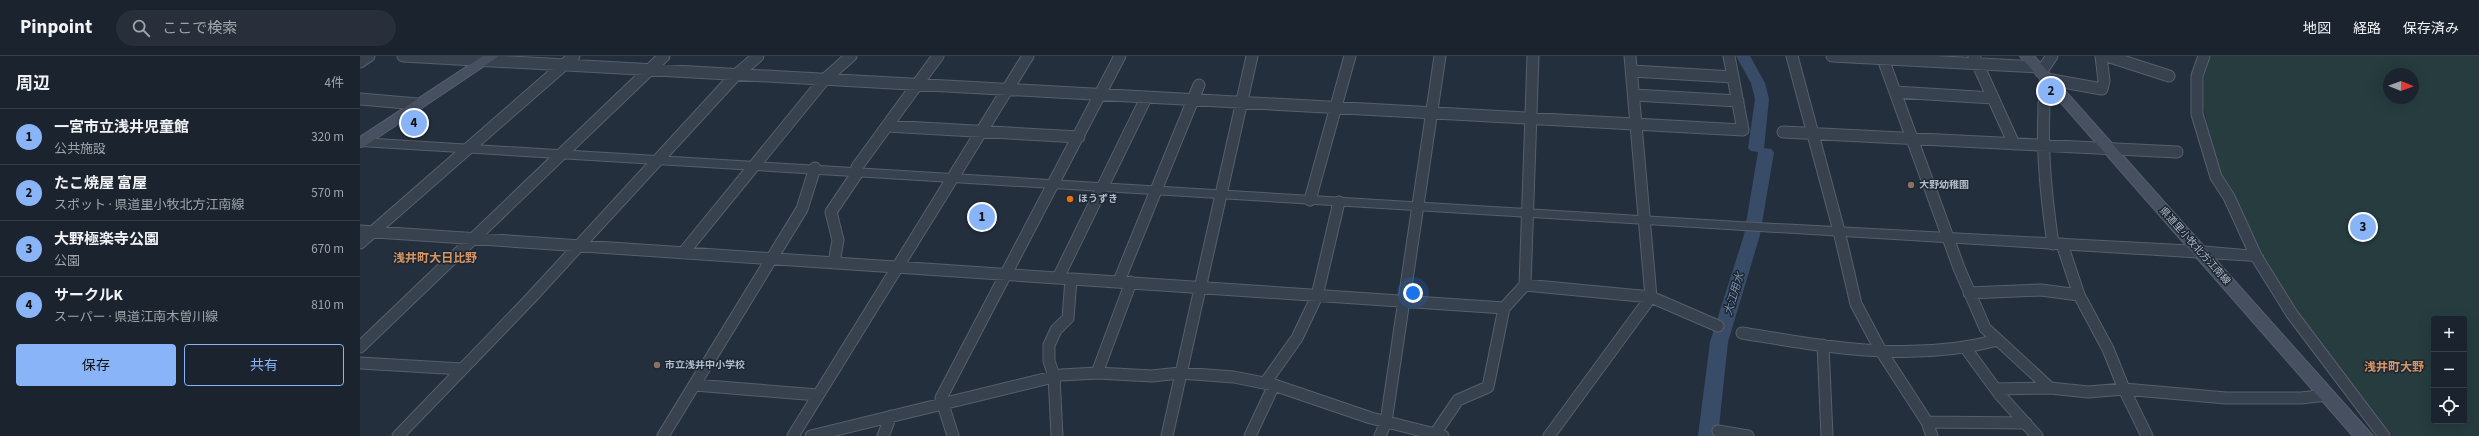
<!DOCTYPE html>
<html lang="ja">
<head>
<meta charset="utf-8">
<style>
  body { margin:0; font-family:"Source Sans 3","Noto Sans JP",sans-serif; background:#282f3a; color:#f1f3f6 }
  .controls { position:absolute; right:12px; bottom:12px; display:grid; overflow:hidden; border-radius:4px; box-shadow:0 4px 16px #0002 }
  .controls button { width:36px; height:36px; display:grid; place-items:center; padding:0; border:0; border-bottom:1px solid #39404a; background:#1b232e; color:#f1f3f6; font:20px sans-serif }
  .compass { position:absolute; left:2023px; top:12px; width:36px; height:36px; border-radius:50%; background:#1b232e; box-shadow:0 4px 16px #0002; rotate:91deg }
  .you { position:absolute; left:1053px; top:237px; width:14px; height:14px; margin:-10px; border:3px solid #fff; border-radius:50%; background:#1a73e8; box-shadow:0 0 0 6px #1a73e833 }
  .badge { display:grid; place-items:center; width:26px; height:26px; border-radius:50%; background:#8ab4f8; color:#111; font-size:13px; font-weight:700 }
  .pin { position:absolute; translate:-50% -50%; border:2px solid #fff; box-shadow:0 1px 4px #0006 }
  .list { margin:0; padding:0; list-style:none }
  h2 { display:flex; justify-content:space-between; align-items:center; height:52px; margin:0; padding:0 16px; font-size:17px }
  h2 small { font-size:13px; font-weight:400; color:#a0a4aa }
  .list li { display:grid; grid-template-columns:26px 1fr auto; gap:12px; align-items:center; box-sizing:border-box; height:56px; padding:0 16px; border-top:1px solid #39404a }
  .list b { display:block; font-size:15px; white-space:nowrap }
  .list p { margin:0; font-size:13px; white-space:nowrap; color:#a0a4aa }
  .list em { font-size:13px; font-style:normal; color:#a0a4aa }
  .actions { display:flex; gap:8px; padding:12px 16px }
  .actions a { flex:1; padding:9px 0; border:1px solid #8ab4f8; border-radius:4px; text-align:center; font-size:14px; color:#8ab4f8 }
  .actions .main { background:#8ab4f8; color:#111 }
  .icon { flex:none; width:22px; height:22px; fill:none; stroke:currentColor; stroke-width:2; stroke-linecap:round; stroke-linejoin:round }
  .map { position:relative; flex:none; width:2119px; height:380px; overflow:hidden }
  header { display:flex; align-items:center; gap:24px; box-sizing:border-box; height:56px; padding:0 20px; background:#1b232e; border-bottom:1px solid #39404a }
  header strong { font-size:19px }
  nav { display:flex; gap:22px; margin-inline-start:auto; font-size:14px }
  .search { width:280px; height:36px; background:#282f3a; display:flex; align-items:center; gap:10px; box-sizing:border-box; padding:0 14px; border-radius:22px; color:#a0a4aa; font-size:15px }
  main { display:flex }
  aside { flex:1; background:#1b232e }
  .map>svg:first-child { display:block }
  .green { fill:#263c3f; fill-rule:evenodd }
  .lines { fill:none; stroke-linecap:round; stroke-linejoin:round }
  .river { fill:#394c67; fill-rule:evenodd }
  .minor-casing { stroke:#565f6c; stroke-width:13 }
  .tertiary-casing { stroke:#565f6c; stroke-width:2 }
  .secondary-casing { stroke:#565f6c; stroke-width:2 }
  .minor { stroke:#38414e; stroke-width:11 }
  .tertiary { fill:#38414e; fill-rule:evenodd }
  .secondary { fill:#465061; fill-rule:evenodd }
  .education-dot { fill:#8d6e63; stroke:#1d2633; stroke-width:1.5 }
  .food-dot { fill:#e8710a; stroke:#1d2633; stroke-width:1.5 }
  .labels { text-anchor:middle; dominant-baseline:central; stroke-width:3; stroke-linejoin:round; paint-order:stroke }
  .poi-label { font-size:10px; font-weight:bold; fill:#b4bcc9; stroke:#1d2633; text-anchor:start }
  .street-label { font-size:10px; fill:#b4bcc9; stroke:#1d2633 }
  .water-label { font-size:11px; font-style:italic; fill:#7c92b1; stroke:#1d2633 }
  .quarter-label { font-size:12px; font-weight:bold; fill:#d59563; stroke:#1d2633 }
</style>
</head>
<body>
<header>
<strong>Pinpoint</strong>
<div class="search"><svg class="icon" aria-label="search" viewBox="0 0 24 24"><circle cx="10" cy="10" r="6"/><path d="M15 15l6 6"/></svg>ここで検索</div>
<nav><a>地図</a><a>経路</a><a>保存済み</a></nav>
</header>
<main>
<aside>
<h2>周辺<small>4件</small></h2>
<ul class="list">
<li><span class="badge">1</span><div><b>一宮市立浅井児童館</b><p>公共施設</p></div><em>320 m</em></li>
<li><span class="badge">2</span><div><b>たこ焼屋 富屋</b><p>スポット · 県道里小牧北方江南線</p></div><em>570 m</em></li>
<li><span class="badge">3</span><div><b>大野極楽寺公園</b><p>公園</p></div><em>670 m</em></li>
<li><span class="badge">4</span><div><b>サークルK</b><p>スーパー · 県道江南木曽川線</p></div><em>810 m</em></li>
</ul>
<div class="actions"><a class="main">保存</a><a>共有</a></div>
</aside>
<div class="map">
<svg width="2119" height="380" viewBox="0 0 2119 380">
  <rect width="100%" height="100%" fill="#242f3e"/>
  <path class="green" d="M1850 0H2119V380H2032L1947 269 1902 201 1861 117 1849 79 1844 51V23ZM2029 18H2053V42H2029ZM2074 263H2104V365H2074Z"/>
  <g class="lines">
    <path class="river" d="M1376 0H1390L1405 27 1409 43 1404 92 1411 93 1414 96 1400 179 1368 286 1358 380H1338L1350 286 1384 179 1398 96 1391 95 1388 92 1395 43 1391 27Z"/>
    <g class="minor-casing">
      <path id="minor" d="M43 0 1383 74 1369 0
        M1432 0 1479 175 1496 248 1521 295 1567 366 1572 380
        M1472 0 1677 11
        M1522 0 1599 212 1625 272 1690 332 1728 336 1764 333 1866 342H1941L1967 339
        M1614 0 1654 88
        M1747 0 1809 20
        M1844 0 1837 20V58L1856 121 1869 141 1896 200 1932 258 2024 380
        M0 6 9 0
        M1272 15 1373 21
        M1681 16 1692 0
        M1535 36 1633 42
        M1274 39 1378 45
        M0 43 58 48
        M527 70 719 81
        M1423 76 1817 96
        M950 144 990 0
        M0 175 1144 252
        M0 187 214 0
        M1693 188C1685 133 1680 79 1686 23L1742 33 1744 25 1741 0
        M1702 188 1719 239 1748 293 1764 333 1787 380
        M323 197 464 24 491 0
        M474 207 478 184 471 156 498 116 497 111 578 0
        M698 222 786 42
        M759 225 839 29
        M1165 229 1291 241 1358 270
        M1609 237 1681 234 1719 239
        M1382 277C1469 291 1551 307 1638 284
        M1463 289 1467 380
        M0 291 304 0
        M1607 294 1640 339 1677 380
        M0 307 102 313
        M737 317 771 226
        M905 327 937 282 957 240 979 146
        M335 329 458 339
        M1636 333 1690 332
        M1567 366 1666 367
        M1358 375 1388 380
        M1075 378 1098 344 1128 331 1144 252 1165 229 1173 0
        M38 380 170 243 375 20 398 0
        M303 380 442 153 455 112
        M433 380 668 0
        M451 380 701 319 737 317 792 320 820 317 874 321 914 329 1011 362 1083 380
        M523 380 531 360
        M593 380 581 342 760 0
        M697 380 694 320 689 305V289L696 274 708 262 711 223
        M807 380 892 0
        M890 380 914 329
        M1020 380 1026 366 1080 0
        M1189 380 1291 241 1270 0"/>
    </g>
    <g class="tertiary-casing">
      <path id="tertiary" d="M0 82 1379 166 1839 190 1896 195 1903 200 1896 205 0 90Z"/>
    </g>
    <g class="secondary-casing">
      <path id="secondary" d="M123 0H139L5 90 0 91V81Z
        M1660 0H1674L2013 380H1993Z"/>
    </g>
    <use href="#minor" class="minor"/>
    <use href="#tertiary" class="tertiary"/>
    <use href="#secondary" class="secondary"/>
  </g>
  <g class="education-dot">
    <circle cx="1551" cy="129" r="4"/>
    <circle cx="297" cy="309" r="4"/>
  </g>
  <circle class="food-dot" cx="710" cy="143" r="4"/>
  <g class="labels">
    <g class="poi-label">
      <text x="1559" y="129">大野幼稚園</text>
      <text x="718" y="143">ほうずき</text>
      <text x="305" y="309">市立浅井中小学校</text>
    </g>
    <g class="street-label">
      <text transform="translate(1835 190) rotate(48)">県道里小牧北方江南線</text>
    </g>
    <g class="water-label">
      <text transform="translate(1374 238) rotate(-73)">大江用水</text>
    </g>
    <g class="quarter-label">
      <text x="75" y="202">浅井町大日比野</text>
      <text x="2034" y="311">浅井町大野</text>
    </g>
  </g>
</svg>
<div class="controls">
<button>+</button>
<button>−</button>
<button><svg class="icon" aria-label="locate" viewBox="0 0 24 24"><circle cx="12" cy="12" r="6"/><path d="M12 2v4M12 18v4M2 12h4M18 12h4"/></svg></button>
</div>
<svg class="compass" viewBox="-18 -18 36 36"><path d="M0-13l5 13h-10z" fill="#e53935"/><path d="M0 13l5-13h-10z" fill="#a0a4aa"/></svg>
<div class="you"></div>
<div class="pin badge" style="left:622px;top:161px">1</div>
<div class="pin badge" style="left:1691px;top:35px">2</div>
<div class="pin badge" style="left:2003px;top:171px">3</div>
<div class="pin badge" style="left:54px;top:67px">4</div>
</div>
</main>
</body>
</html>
